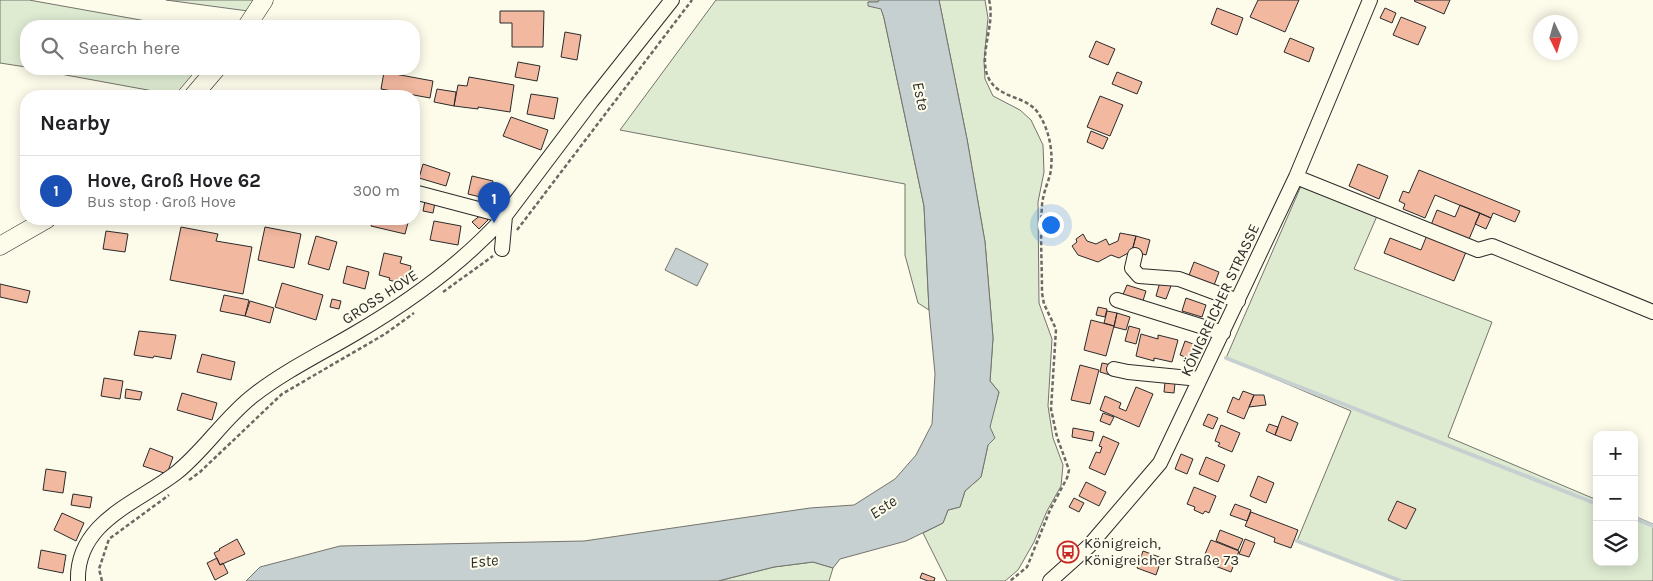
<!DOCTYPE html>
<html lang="en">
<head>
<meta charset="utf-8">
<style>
  body { margin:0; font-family:Karla,sans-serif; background:#f6f6f6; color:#202124 }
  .controls { position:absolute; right:15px; bottom:15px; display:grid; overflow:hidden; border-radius:10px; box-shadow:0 2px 12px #0003 }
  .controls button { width:45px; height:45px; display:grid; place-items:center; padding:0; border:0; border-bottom:1px solid #e0e0e0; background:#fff; color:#202124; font:25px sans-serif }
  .compass { position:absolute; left:1533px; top:15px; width:45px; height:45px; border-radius:50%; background:#fff; box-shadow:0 2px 12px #0003; rotate:175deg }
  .you { position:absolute; left:1050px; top:224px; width:18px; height:18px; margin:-12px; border:4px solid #fff; border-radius:50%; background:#1a73e8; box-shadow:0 0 0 8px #1a73e833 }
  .badge { display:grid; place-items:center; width:32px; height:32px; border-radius:50%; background:#c62828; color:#fff; font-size:16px; font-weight:700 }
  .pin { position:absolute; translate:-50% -41px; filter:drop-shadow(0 1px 2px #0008) }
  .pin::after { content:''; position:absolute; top:26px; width:18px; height:15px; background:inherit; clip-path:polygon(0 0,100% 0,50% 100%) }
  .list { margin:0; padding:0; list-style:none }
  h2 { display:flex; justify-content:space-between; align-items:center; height:65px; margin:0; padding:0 20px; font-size:21px }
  h2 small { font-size:16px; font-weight:400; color:#757577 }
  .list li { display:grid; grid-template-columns:32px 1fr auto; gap:15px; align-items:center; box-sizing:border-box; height:70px; padding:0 20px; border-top:1px solid #e0e0e0 }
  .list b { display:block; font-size:19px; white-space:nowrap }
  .list p { margin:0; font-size:16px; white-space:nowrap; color:#757577 }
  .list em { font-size:16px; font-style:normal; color:#757577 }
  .icon { flex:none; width:28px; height:28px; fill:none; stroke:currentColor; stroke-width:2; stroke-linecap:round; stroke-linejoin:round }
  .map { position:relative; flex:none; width:1653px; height:581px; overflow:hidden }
  .search { position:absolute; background:#fff; box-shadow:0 2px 12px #0003; left:20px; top:20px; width:400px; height:55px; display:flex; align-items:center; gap:12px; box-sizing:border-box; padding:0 18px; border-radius:20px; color:#757577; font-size:19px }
  .panel { position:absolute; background:#fff; box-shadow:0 2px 12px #0003; left:20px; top:90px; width:400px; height:135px; border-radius:20px }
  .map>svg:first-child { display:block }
  .green { fill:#deebd1; stroke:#74746e }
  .water { fill:#c7d0d0; stroke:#74746e }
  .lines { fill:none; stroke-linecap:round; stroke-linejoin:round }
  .stream { stroke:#c7d0d0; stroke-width:4 }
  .building { fill:#f2b8a0; stroke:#2b2b2b }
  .minor-casing { stroke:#2b2b2b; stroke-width:16 }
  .major-casing { stroke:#2b2b2b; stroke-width:19 }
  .path { stroke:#6a6964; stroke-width:2.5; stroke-dasharray:4 2.5; stroke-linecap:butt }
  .minor { stroke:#fdfbea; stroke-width:14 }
  .major { stroke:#fdfbea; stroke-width:18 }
  .labels { text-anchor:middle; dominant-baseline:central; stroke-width:4; stroke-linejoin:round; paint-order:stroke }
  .street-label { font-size:15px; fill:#2b2b2b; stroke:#fdfbea }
  .poi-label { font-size:15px; fill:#2b2b2b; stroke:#fdfbea; text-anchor:start }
  .water-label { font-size:16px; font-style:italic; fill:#2b2b2b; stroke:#fdfbea }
</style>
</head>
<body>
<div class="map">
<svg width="1653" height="581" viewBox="0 0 1653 581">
  <rect width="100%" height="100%" fill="#fdfbea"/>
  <path class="green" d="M0 0H29L174 26H26V67L0 63Z
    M166 0H255L248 11Z
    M716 0H879L878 2H868L869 6 881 8 884 18 924 206 929 310 918 303 905 255V184L620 130Z
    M939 0H985L988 18 984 61 985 79 993 96 1020 110 1031 120 1043 145 1044 172 1038 202 1039 303 1052 339 1048 406 1053 438 1063 465 1061 486 1047 511 1034 542 1018 570 1005 581H947L923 533 943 523 948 510 960 507 965 491 981 477 988 445 989 427 999 392 990 381 993 338 985 242 967 139Z
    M33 69H197L175 95Z
    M1301 186 1377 216 1354 269 1492 322 1448 437 1597 500V562H1634V516L1653 524V581H1401L1297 541 1351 411 1226 358Z
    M813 562 833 568 829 581H718L774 567Z"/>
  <path class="water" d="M879 0H939L967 139 985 242 993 338 990 381 999 392 990 427 995 438 988 445 981 477 965 491 960 507 948 510 943 523 906 541 840 559 833 568 813 562 774 567 718 581H246L260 567 340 546 584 541 810 508 854 505 895 479 916 455 932 424 935 374 929 310 924 206 884 18 881 9 868 6V2H878Z
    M676 248 708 264 697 286 665 270Z"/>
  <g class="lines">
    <path class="stream" d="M1226 358 1597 504
      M1634 518 1653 526
      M1297 541 1401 581"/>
  </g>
  <path class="building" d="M1258 0H1299L1285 32 1250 17Z
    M1415 0H1450L1444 14 1414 1Z
    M1217 8 1243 18 1237 35 1211 24Z
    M1385 8 1396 13 1392 23 1380 18Z
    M500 11H544L543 47H512V23H500Z
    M1401 17 1426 27 1418 45 1393 35Z
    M565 32 581 35 577 60 561 57Z
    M1290 38 1314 48 1309 62 1284 52Z
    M1096 41 1115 49 1108 65 1089 57Z
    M518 62 540 66 537 81 515 77Z
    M384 72 433 81 430 98 381 89Z
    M1117 72 1142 82 1137 94 1112 84Z
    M469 77 514 85 510 112 478 107V109L454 106 458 85 467 86Z
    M437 89 456 92 454 106 434 102Z
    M531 94 558 98 554 119 527 114Z
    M1100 96 1123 105 1110 136 1087 127Z
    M511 117 548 130 541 150 503 136Z
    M1091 131 1108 138 1103 149 1087 142Z
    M423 164 450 173 446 186 419 178Z
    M1358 164 1388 176 1379 199 1349 186Z
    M1419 170 1520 211 1515 222 1493 213 1491 218 1435 195 1425 218 1403 209 1405 204 1399 201 1403 191 1409 193Z
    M472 176 493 181 489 199 468 194Z
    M491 192 502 194 499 208 488 206Z
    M425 201 435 203 433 213 423 211Z
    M1460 205 1480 213 1464 251 1466 252 1454 281 1384 253 1390 238 1421 250 1437 210 1455 217Z
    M1480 213 1491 218 1486 229 1475 224Z
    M482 214 488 220 479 229 472 222Z
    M373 219H409L405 234 371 226Z
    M434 221 461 226 458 245 430 240Z
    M181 227 218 234 216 241 252 247 243 294 170 280Z
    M265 227 301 234 294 268 258 260Z
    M106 231 128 234 125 252 103 249Z
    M1120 233 1136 236 1132 251 1119 258 1111 255 1098 262 1078 255 1072 246 1077 242 1076 239 1083 234 1087 241 1096 244 1106 239 1109 245 1118 241Z
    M316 236 337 242 329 270 308 264Z
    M1136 236 1150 240 1146 255 1132 251Z
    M384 253 402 257 400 263 411 266 408 282 397 279 396 282 389 280 390 278 379 275Z
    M1194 262 1219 272 1213 288 1188 278Z
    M347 266 369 272 365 289 343 283Z
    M1160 282 1171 286 1166 299 1156 296Z
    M282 283 323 295 316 320 275 307Z
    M0 284 30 291 27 303 0 297Z
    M1127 285 1146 291 1142 304 1122 297Z
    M224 295 249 300 245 316 220 311Z
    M1186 298 1206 305 1202 317 1182 311Z
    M332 299 341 301 339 309 330 307Z
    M250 301 274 308 270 323 245 316Z
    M1098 307 1107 309 1105 317 1096 315Z
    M1107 311 1117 313 1114 326 1104 323Z
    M1117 313 1130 317 1126 330 1114 327Z
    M1091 320 1114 326 1106 356 1084 350Z
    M1129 326 1140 329 1136 344 1125 341Z
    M139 331 176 335 171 359 154 356 153 358 134 355Z
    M1141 334 1158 339V335L1178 340 1172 362 1154 358V361L1136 356Z
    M1185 341 1196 345 1190 359 1180 355Z
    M202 354 235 362 231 380 197 372Z
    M1102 363 1112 365 1110 375 1100 372Z
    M1080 365 1099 370 1090 404 1071 400Z
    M104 378 123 381 120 399 101 396Z
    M1165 382 1175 383 1174 393 1164 392Z
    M1136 387 1153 394 1139 427 1100 410 1105 396 1121 403 1119 408 1126 411Z
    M126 389 142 392 140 400 125 398Z
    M1243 391 1254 395 1244 419 1227 412 1233 397 1239 400Z
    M182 393 217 403 212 420 177 410Z
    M1254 395H1264L1266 405 1249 407Z
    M1103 413 1114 417 1110 425 1100 421Z
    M1208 414 1218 418 1213 429 1203 425Z
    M1282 416 1298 423 1291 441 1275 435Z
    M1269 424 1278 427 1275 435 1266 431Z
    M1221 425 1240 433 1232 452 1218 446 1220 443 1215 441Z
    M1073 428 1094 432 1092 441 1072 437Z
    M1103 436 1119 443 1105 475 1089 468 1096 452 1100 453 1102 447 1099 446Z
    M150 448 173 457 167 474 143 466Z
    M1181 454 1193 459 1187 474 1175 469Z
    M1206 457 1225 465 1218 482 1199 474Z
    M46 469 66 472 63 493 43 490Z
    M1258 476 1274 483 1266 503 1250 496Z
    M1086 482 1106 492 1099 506 1079 496Z
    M1194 487 1216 496 1209 513 1205 511 1203 514 1194 510 1195 507 1187 504Z
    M73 494 92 497 90 508 71 505Z
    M1074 498 1084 503 1079 512 1069 507Z
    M1397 501 1416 509 1406 529 1388 520Z
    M1235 504 1251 510 1247 521 1230 515Z
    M1251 512 1298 530 1291 548 1274 542 1275 538 1245 526Z
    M62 513 84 523 76 541 54 530Z
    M1220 530 1243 539 1238 550 1216 541Z
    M237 539 245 554 220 565 214 553 220 550 219 549Z
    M1245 539 1255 543 1249 557 1239 554Z
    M1211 540 1239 551 1231 572 1202 561Z
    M41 550 66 555 63 573 38 568Z
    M1143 551 1162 558 1156 575 1137 568Z
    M217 558 220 565 223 563 228 573 215 580 207 563Z
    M922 573 935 578 934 581H928L920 578Z"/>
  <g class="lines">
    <g class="minor-casing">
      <path id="minor" d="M1296 177 1478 250 1492 246 1653 312
        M414 192 505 216 502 249
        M1135 255 1132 268 1139 276 1179 279 1238 301
        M1117 300 1223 333
        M1114 369 1128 372 1200 379
        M78 581C76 522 137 503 176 473 205 450 225 417 254 395 285 371 320 354 354 334 409 302 462 264 505 216L591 102 672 0
        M1050 581 1089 546 1160 463 1296 177 1370 0"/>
    </g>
    <g class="major-casing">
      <path id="major" d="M247 26 264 0
        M193 96 216 69
        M0 246 47 219"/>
    </g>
    <path class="path" d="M989 0C996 25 977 56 989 79 1000 100 1029 95 1040 116 1050 132 1054 156 1050 175 1047 185 1043 194 1042 205 1040 234 1042 263 1042 293L1044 304 1056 329 1051 409 1057 437 1069 470 1067 478 1050 510 1027 567 1010 581
      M517 230 692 0
      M443 292 493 256
      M189 480 200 472 282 394 385 334 414 313
      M102 581 99 569 109 539 169 495"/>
    <use href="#minor" class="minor"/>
    <use href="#major" class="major"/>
  </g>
  <defs>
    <g id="bus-ring" transform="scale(1.125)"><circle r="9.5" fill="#fdfbea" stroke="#c62828" stroke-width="1.5"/><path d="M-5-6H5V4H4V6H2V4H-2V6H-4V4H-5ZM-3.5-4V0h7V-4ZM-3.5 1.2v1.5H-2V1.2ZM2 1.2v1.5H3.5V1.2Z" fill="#c62828"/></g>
  </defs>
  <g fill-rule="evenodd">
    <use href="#bus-ring" x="1068" y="552"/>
  </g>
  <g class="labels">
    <g class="street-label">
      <text transform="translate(380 297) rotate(-33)">GROSS HOVE</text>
      <text transform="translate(1220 300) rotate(-65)">KÖNIGREICHER STRASSE</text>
    </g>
    <g class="poi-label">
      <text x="1084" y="543">Königreich,<tspan x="1084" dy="17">Königreicher Straße 73</tspan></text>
    </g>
    <g class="water-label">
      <text transform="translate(921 96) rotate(77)">Este</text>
      <text transform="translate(883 507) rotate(-34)">Este</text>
      <text transform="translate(484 561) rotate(-6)">Este</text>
    </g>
  </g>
</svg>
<div class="controls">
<button>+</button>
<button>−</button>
<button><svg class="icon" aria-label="layers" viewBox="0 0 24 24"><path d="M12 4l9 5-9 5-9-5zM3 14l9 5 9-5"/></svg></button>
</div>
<svg class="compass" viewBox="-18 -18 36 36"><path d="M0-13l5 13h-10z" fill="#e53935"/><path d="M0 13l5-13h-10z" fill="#757577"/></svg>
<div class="you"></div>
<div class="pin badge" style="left:494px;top:223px;background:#1a4fb4">1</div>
<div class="search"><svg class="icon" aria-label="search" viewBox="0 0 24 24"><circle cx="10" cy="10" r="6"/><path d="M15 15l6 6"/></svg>Search here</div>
<section class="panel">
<h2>Nearby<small></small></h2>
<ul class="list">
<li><span class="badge" style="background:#1a4fb4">1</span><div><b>Hove, Groß Hove 62</b><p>Bus stop · Groß Hove</p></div><em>300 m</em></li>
</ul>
</section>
</div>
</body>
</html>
